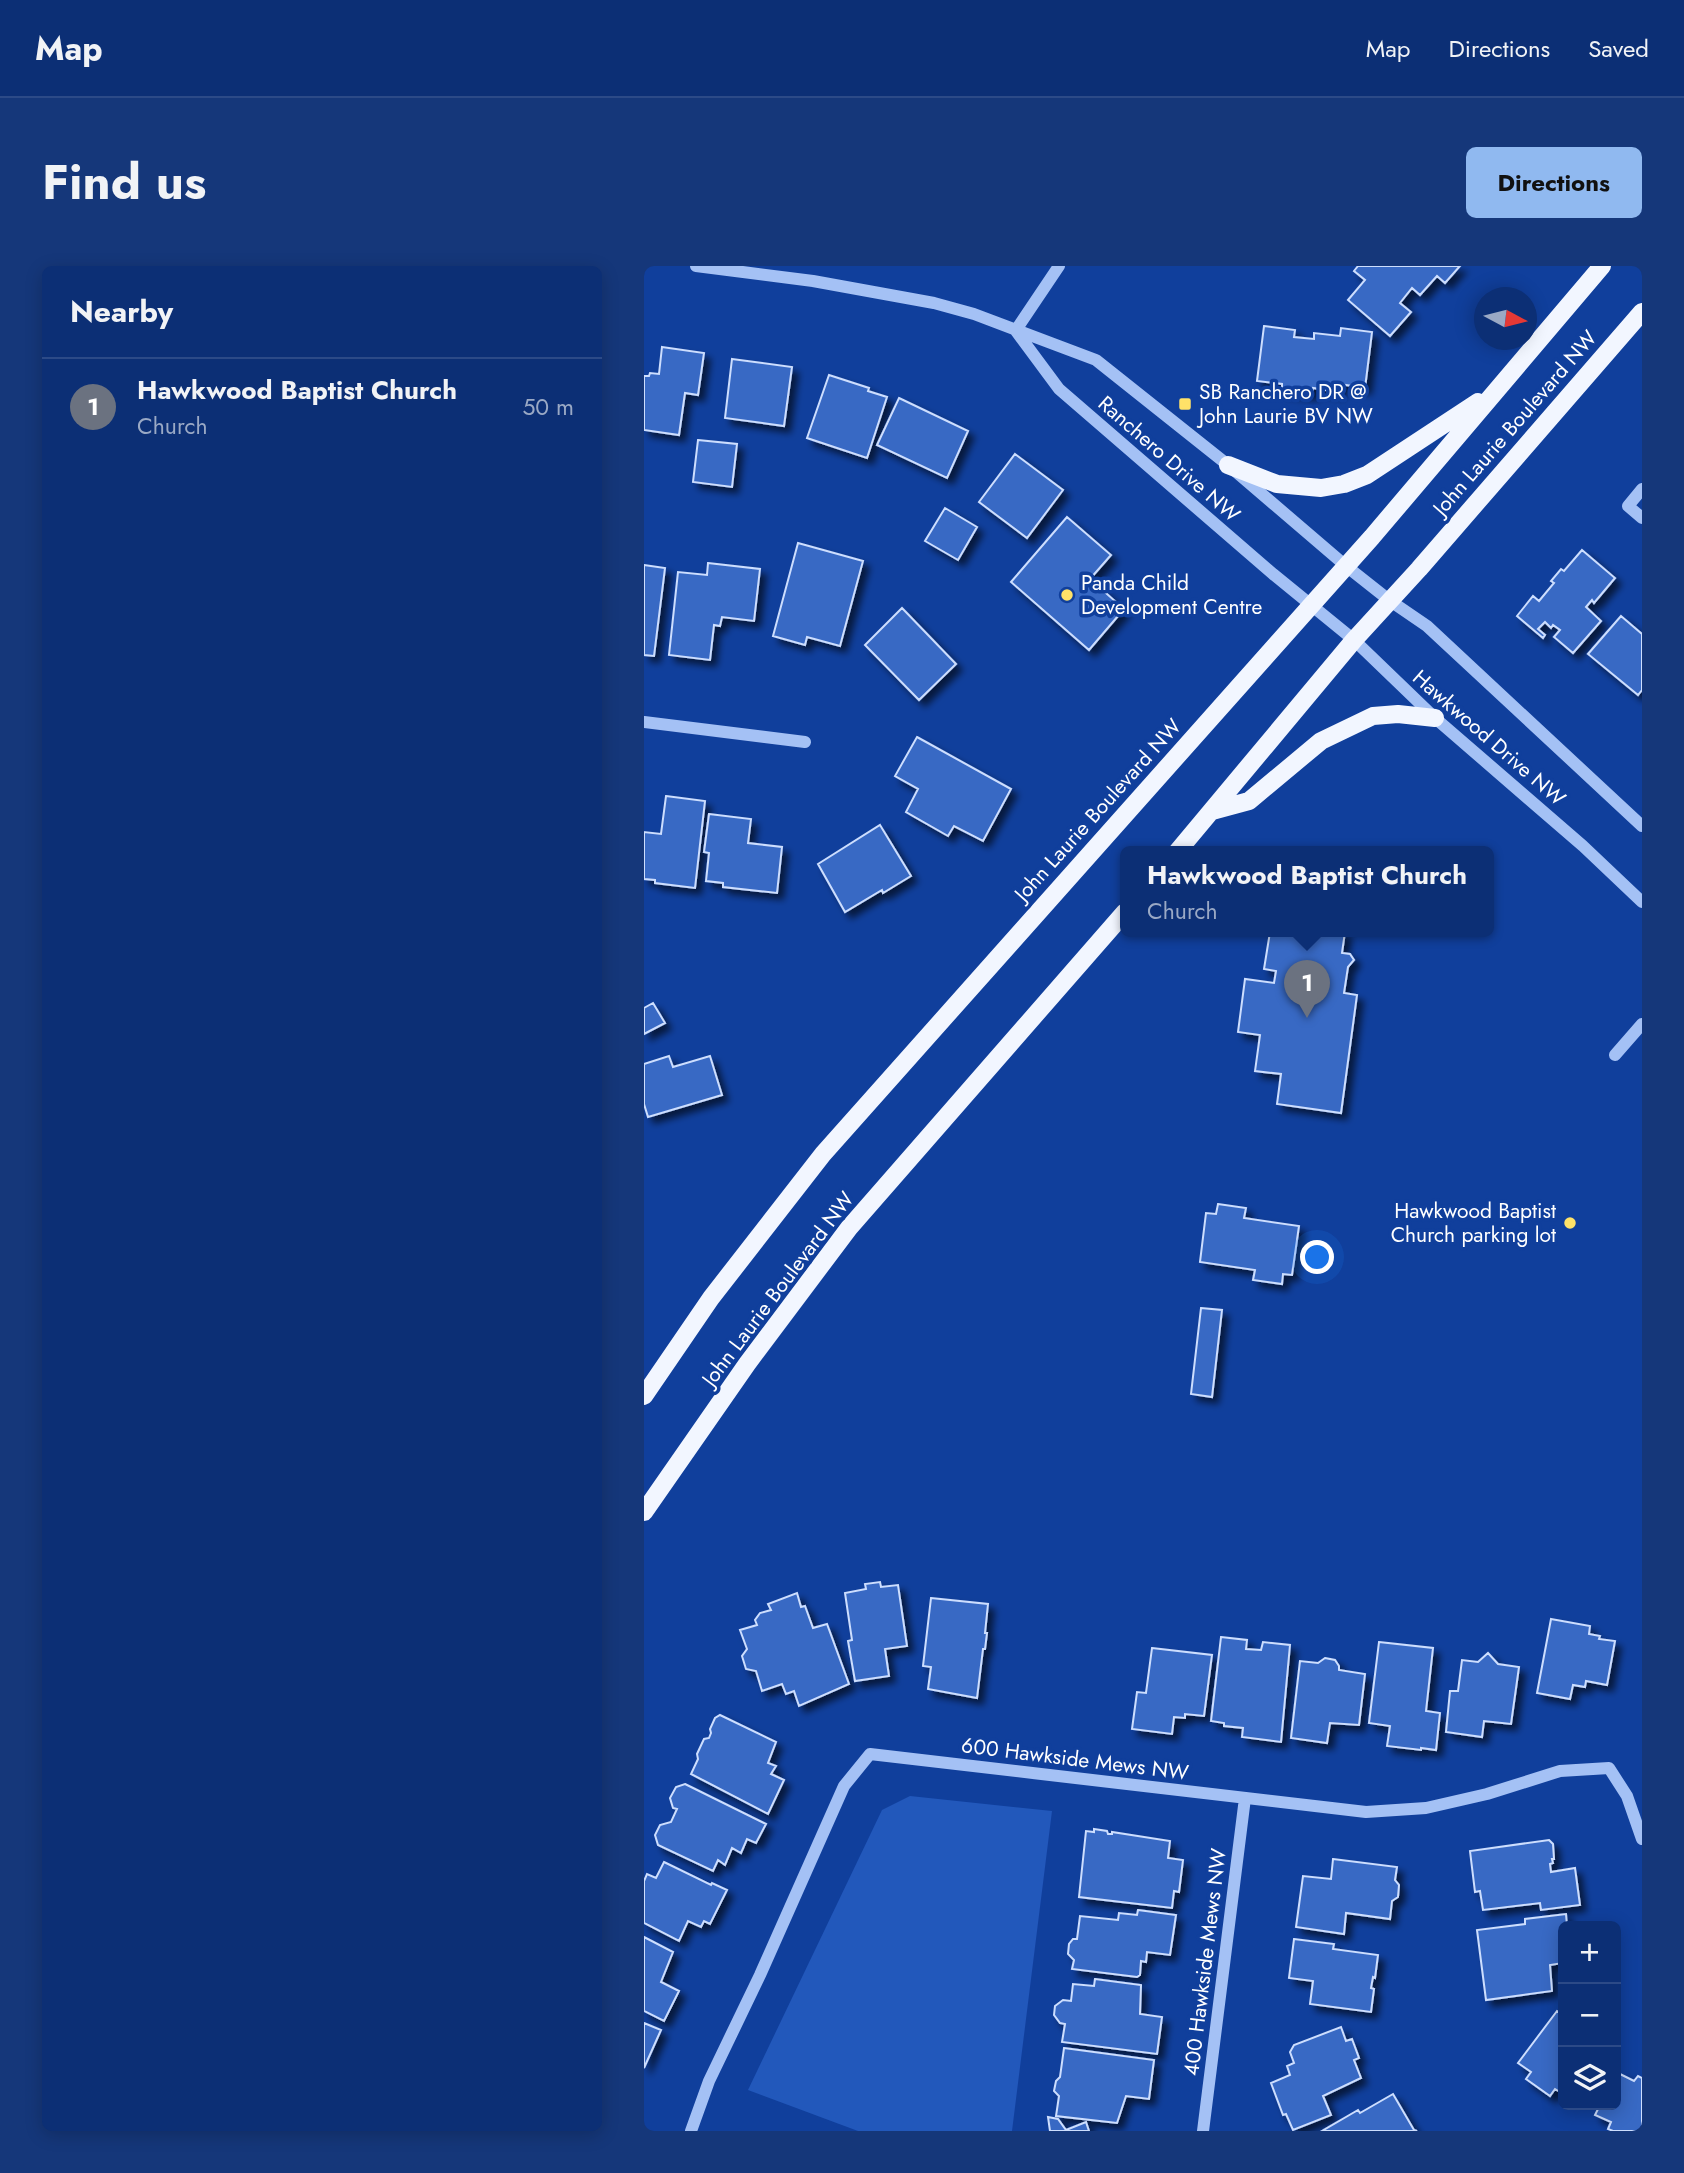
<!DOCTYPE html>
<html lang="en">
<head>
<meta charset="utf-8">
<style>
  body { margin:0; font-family:Jost,sans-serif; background:#15377a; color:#f1f3f6 }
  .controls { position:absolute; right:21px; bottom:21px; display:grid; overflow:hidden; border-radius:10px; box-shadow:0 4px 18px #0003 }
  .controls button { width:63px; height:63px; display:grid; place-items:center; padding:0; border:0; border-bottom:2px solid #2c4a87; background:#0c2f75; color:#f1f3f6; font:35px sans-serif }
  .compass { position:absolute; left:830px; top:21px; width:63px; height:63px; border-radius:50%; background:#0c2f75; box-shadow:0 4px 18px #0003; rotate:97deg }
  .you { position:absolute; left:674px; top:992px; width:24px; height:24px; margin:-18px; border:5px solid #fff; border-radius:50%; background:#1a73e8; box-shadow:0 0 0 10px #1a73e833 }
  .badge { display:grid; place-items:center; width:46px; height:46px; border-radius:50%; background:#90b9f0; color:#fff; font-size:23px; font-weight:700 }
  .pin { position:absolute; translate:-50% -58px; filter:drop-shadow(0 2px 4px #0008) }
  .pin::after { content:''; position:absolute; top:37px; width:24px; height:21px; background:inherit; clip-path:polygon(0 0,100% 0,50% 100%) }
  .popup { position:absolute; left:476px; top:580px; width:374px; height:91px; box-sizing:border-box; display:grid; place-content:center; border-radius:10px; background:#0c2f75; filter:drop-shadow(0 2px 5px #0005); font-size:23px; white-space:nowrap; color:#9aa9c5 }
  .popup b { font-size:26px; color:#f1f3f6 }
  .popup::after { content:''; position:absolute; left:50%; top:100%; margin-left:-14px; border:14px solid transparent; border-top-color:#0c2f75 }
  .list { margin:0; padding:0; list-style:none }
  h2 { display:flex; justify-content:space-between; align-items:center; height:91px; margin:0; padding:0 28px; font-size:30px }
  h2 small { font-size:23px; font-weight:400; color:#9aa9c5 }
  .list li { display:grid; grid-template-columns:46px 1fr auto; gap:21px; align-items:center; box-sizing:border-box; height:98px; padding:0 28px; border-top:2px solid #2c4a87 }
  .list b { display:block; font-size:26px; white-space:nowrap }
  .list p { margin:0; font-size:23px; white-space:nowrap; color:#9aa9c5 }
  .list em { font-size:23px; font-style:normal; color:#9aa9c5 }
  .icon { flex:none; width:38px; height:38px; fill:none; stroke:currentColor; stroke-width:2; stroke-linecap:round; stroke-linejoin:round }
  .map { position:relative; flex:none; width:998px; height:1865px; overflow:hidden; border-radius:10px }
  header { display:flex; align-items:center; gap:42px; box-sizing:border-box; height:98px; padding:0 35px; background:#0c2f75; border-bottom:2px solid #2c4a87 }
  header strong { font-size:33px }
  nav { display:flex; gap:38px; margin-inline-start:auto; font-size:24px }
  .intro { display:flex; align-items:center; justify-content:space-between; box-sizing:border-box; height:168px; padding:0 42px }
  h1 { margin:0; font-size:49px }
  .button { padding:18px 32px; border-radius:10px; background:#90b9f0; color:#111; font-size:24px; font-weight:700 }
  main { display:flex; gap:42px; padding:0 42px }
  aside { flex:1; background:#0c2f75; border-radius:10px; box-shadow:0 4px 18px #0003 }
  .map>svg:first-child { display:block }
  .green { fill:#2258bb }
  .building { fill:#3869c4; stroke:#cddefe; stroke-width:2; filter:url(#shadow) }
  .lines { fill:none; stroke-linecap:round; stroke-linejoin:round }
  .minor { stroke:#a4c1f5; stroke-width:12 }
  .major { stroke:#f2f6ff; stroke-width:18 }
  .poi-dot { fill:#ffe268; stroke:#103f9c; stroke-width:2.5 }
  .labels { text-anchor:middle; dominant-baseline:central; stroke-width:7; stroke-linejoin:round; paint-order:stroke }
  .poi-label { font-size:21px; fill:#fff; stroke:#103f9c; text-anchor:start }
  .street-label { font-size:21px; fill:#fff; stroke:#103f9c }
</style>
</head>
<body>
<header>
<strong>Map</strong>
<nav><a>Map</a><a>Directions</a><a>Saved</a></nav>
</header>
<div class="intro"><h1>Find us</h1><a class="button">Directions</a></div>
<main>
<aside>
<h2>Nearby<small></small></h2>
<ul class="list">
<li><span class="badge" style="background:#6b7280">1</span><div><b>Hawkwood Baptist Church</b><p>Church</p></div><em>50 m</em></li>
</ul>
</aside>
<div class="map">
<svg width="998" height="1865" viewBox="0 0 998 1865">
  <defs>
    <filter id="shadow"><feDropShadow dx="6" dy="6" stdDeviation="3.5" flood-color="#0009"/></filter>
  </defs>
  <rect width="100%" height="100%" fill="#103f9c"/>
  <path class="green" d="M266 1530 408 1545 368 1865H214L104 1824 238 1544Z"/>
  <path class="building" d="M714 0H816L801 17 793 10 776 29 768 22 756 37 767 46 746 70 704 34 721 14 710 5Z
    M620 60 651 64 650 71 670 73V67L696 70 697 62 728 66 721 122 695 118 694 126 669 122 668 128 638 124V118L613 115Z
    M18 81 60 87 54 129 41 127 35 169 0 164V110H5L6 107 15 108Z
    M88 93 148 101 140 160 81 152Z
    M185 109 225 122 224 125 243 131 223 192 163 172Z
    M255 132 324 165 303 212 233 179Z
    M54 174 93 178 88 221 49 216Z
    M371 188 419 224 383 272 335 236Z
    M301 242 333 261 314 294 281 275Z
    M423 251 467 289 446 313 480 343 445 384 367 316Z
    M154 277 219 295 196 380 163 371 161 379 129 370Z
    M938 284 971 312 950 337 948 334 942 341 957 355 929 387 910 371 916 364 909 359 907 362 901 356 894 363 901 369 899 372 873 350 889 330 895 335 910 317 907 315 917 303 920 305Z
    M64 297 116 303 110 355 78 351 76 360 70 359 66 394 25 389 34 306 63 309Z
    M0 299 21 302 10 390 0 389Z
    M258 342 312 398 275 434 221 379Z
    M977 350 998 368V424L994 429 944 388Z
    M273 471 367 523 339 575 310 560 304 570 262 546 274 523 251 510Z
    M22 530 61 535 51 622 11 617V614L0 613V566L17 568Z
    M65 548 107 553 104 577 138 581 133 627 79 621V617L62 615 65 587 60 586Z
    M236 559 267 610 239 627 238 624 201 646 174 598Z
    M626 666H701L698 687 706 688 710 694 704 701 700 727 713 729 697 847 633 838 637 808 611 805 616 769 594 766 601 713 630 717 632 705 620 703Z
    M9 737 21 757 0 768V742Z
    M25 790 29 801 66 790 78 829 4 851 0 838V798Z
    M574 938 602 942 600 952 655 960 648 1009 639 1008 638 1018 609 1014 611 1004 556 996 562 947 572 948Z
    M557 1042 578 1044 568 1131 547 1128Z
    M236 1316 237 1321 254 1319 263 1380 241 1383 245 1410 211 1415 204 1375 208 1374 201 1327 222 1323 221 1318Z
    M153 1327 157 1341 161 1340 169 1362 183 1358 205 1418 155 1440 150 1425 142 1428 138 1418 118 1425 112 1405 102 1403 98 1390 103 1383 96 1364 113 1359 111 1354 116 1347 127 1344 124 1338Z
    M287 1332 344 1338 341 1367H343L341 1383H339L333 1432 284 1423 287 1401 279 1400Z
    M907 1353 946 1360 945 1368 956 1370 955 1373 971 1375 963 1419 942 1415 941 1421 929 1419 926 1433 893 1427Z
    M577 1371 603 1374 602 1383 617 1384 619 1376 646 1379 637 1476 598 1471 599 1462 580 1460V1457L567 1455Z
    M735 1376 789 1382 782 1445 796 1447 792 1484 777 1482V1484L743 1480 746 1460 725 1457Z
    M508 1382 568 1389 560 1450 541 1448V1452L530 1451 528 1468 488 1463 493 1426 502 1427Z
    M844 1387 854 1398 875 1401 867 1458 840 1455 838 1471 802 1466 806 1425H814L818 1394 834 1396Z
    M681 1392 691 1394 695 1400V1404L721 1408 715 1459 686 1457 683 1477 647 1472 656 1395 674 1397Z
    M76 1449 132 1476 124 1497 132 1500 127 1508 140 1514 124 1548 47 1508 54 1493 53 1488 60 1473 65 1472 67 1467 66 1463 71 1452Z
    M41 1518 122 1558 112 1577 103 1573 97 1587 88 1582 81 1599 74 1594 69 1605 14 1579 11 1569 16 1559 27 1556 33 1543 29 1542 26 1532 32 1521Z
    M450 1563 463 1565 464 1568H468V1566L526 1575 524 1592 539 1594 535 1626 530 1625 528 1642 435 1631 442 1565 450 1566Z
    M905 1574 909 1578 910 1593H908L909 1597 906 1598 907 1606 931 1602 936 1639 897 1644 896 1637 839 1644 836 1625 831 1626 826 1585Z
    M689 1593 753 1601 751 1614 755 1619 754 1631 748 1635 746 1653 702 1647 700 1668 652 1661 659 1610 687 1613Z
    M20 1596 67 1619 68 1617 83 1624 66 1658 60 1655 57 1661 44 1655 35 1675 0 1657V1615L3 1608 12 1612Z
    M494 1644 532 1649 526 1689 503 1686 502 1696 497 1695 496 1709 493 1711 428 1703 430 1694 424 1688 425 1678 429 1673H433L436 1650 474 1654 475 1647 493 1649Z
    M922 1648 923 1660H919V1697L906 1699 908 1725 842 1734 833 1664 881 1658V1653Z
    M0 1671 29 1686 17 1716 35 1725 20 1755 0 1745Z
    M650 1673 690 1678 689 1683 734 1689 731 1712 729 1711 727 1722 730 1723 727 1746 666 1738 669 1715 645 1712Z
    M451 1713 497 1719 496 1748 518 1751 513 1788 418 1776 421 1758 416 1757 410 1749 411 1740 419 1734 427 1735 429 1718 450 1720Z
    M913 1745 919 1749V1828L911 1823 906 1830 882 1813 887 1806 874 1797Z
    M0 1757 17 1764 0 1802Z
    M697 1761 702 1775 708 1773 715 1792 710 1794 717 1812 679 1830 687 1849 649 1864 642 1848 639 1849 627 1817 646 1809 643 1800 650 1797 646 1786 650 1779Z
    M420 1782 510 1794 505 1833 482 1830 473 1857 412 1850 415 1830 410 1825 412 1815 416 1811Z
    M976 1808 990 1815 994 1810 998 1812V1865H969L964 1863 967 1856 951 1849 956 1839H972V1818Z
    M749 1828 770 1864 773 1865H678L714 1844 716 1847Z
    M404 1851 414 1853 422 1864 442 1856 445 1865H406Z"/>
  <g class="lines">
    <path class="minor" d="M52 0 169 15 290 37 330 48 452 94 584 199 702 300 745 334 783 360 998 560
      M372 64 415 0
      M372 65 415 123 629 308 710 374 791 452 939 580 998 636
      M998 223 984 240 998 252
      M0 456 161 476
      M971 789 998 758
      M47 1865 65 1815 116 1709 200 1520 226 1488 722 1546 782 1542 843 1528 916 1505 965 1502 983 1530 998 1573
      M559 1865 601 1532"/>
    <path class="major" d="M584 199 633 218 677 222 700 218 723 209 834 136
      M568 545 605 535 677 475 729 450 754 448 791 452
      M533 586 710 374 775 303 998 46
      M0 1130 67 1032 179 888 728 271 958 0
      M0 1246 103 1098 205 962 481 646"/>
  </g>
  <g class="poi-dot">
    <rect x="534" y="131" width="14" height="14" rx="3.5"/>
    <circle cx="423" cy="329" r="7"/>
    <circle cx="926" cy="957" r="7"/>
  </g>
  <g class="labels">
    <g class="poi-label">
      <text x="555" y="126">SB Ranchero DR @<tspan x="555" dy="24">John Laurie BV NW</tspan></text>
      <text x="437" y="317">Panda Child<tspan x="437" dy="24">Development Centre</tspan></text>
      <text x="912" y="945" text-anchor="end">Hawkwood Baptist<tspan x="912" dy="24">Church parking lot</tspan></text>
    </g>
    <g class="street-label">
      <text transform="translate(871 157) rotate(-49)">John Laurie Boulevard NW</text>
      <text transform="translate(525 193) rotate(41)">Ranchero Drive NW</text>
      <text transform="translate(845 472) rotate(41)">Hawkwood Drive NW</text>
      <text transform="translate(454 544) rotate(-48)">John Laurie Boulevard NW</text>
      <text transform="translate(134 1023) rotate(-53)">John Laurie Boulevard NW</text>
      <text transform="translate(431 1493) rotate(7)">600 Hawkside Mews NW</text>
      <text transform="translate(561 1696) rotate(-83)">400 Hawkside Mews NW</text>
    </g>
  </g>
</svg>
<div class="controls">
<button>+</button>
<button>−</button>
<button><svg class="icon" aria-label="layers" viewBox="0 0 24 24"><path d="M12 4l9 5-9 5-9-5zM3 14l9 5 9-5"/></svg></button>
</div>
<svg class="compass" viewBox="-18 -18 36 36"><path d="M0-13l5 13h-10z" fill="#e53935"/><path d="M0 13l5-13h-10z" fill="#9aa9c5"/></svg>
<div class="you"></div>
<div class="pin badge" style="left:663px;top:752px;background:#6b7280">1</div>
<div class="popup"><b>Hawkwood Baptist Church</b>Church</div>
</div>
</main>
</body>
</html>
